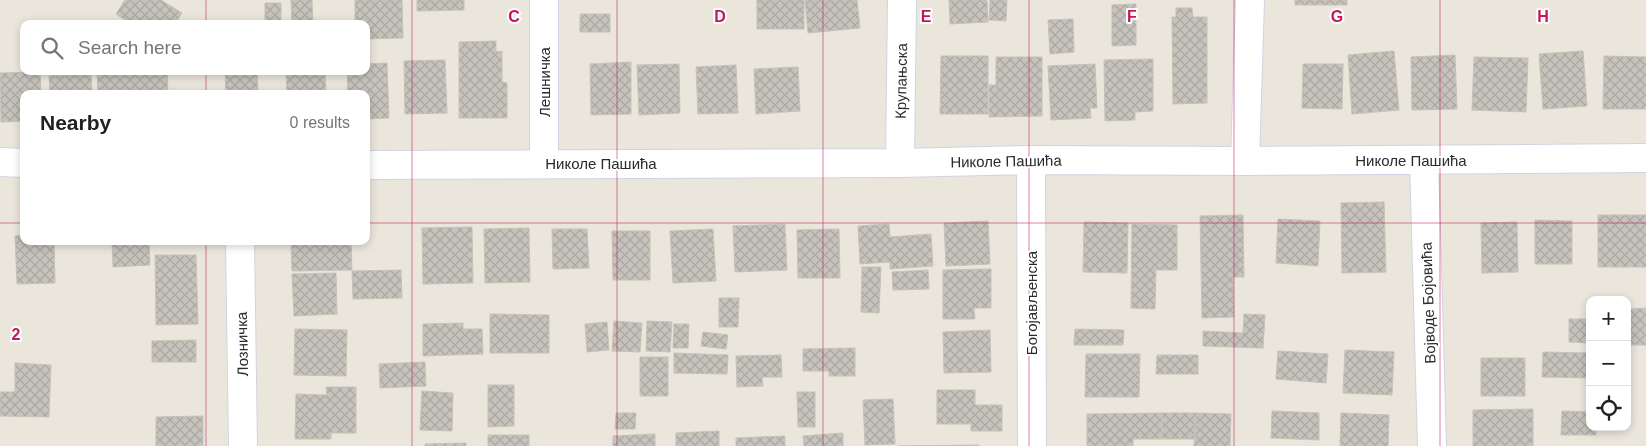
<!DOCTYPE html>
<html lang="en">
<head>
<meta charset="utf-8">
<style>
  body { margin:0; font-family:Helvetica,sans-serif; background:#f2f2f2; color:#202124 }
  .controls { position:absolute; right:15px; bottom:15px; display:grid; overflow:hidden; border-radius:10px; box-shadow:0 2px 8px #0003 }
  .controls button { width:45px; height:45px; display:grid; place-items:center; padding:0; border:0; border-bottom:1px solid #e0e0e0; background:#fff; color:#202124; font:25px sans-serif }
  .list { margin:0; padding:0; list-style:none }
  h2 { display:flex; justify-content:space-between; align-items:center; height:65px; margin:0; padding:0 20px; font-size:21px }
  h2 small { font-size:16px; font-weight:400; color:#757577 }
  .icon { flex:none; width:28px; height:28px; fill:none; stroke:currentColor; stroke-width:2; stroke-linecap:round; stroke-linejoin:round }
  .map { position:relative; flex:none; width:1646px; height:446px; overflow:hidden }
  .search { position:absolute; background:#fff; box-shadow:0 2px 8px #0003; left:20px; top:20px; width:350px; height:55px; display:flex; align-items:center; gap:12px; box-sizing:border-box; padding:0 18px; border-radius:10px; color:#757577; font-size:19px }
  .panel { position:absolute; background:#fff; box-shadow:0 2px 8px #0003; left:20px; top:90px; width:350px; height:155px; border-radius:10px }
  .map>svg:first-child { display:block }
  .building { fill:url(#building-cross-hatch); stroke:#c6c2b6 }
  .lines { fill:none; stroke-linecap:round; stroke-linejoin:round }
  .minor-casing { stroke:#d2d3e2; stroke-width:30 }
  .minor { stroke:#fff; stroke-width:28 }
  .grid { fill:none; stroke:#c2185b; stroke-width:1; stroke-opacity:0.55 }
  .labels { text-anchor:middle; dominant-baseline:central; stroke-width:4; stroke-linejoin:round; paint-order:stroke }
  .street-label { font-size:15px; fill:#2a2a2a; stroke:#fff }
  .grid-label { font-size:16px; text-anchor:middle; font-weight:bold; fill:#c2185b; stroke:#fff; stroke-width:4; stroke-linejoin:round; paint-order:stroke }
</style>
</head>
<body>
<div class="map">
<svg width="1646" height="446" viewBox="0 0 1646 446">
  <defs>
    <pattern id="building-cross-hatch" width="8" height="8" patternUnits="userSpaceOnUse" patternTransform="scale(1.25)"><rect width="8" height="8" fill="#c6c3bc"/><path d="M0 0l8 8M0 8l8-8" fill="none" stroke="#aaa8a2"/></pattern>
  </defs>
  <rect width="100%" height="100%" fill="#ebe6dc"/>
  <path class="building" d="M125 0H161L182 13 175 24H163L157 20 155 24H131L116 14Z
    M291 0H312L313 24H292Z
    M355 0H402L403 38 366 39V24H355Z
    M417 0H464V10L417 11Z
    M757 0H804V29H757Z
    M805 0H857L860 28 808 33Z
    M949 0H987L988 22 950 24Z
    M990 0H1007L1006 21 989 20Z
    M1295 0H1347V5H1295Z
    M265 3H281V24H265Z
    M1136 4V45L1112 46V5Z
    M1176 8H1192L1193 17H1207V103L1173 104 1172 17H1176Z
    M580 14H610V32H580Z
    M1073 19 1074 52 1050 54 1048 20Z
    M496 41V52L502 51V82L507 83V118H459V42Z
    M1394 51 1399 110 1352 114 1348 55Z
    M1583 51 1587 106 1543 109 1539 54Z
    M1455 55 1457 109 1412 110 1411 57Z
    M941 56H988V114H940Z
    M1604 56 1646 57V109H1603Z
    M996 57H1042V116L989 117V85H996Z
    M1474 57 1528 58 1526 112 1472 110Z
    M1153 59V111L1135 112V120L1105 121 1104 60Z
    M445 60 447 113 405 114 404 61Z
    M631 62V114L591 115 590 64Z
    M387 63 389 118 366 119V94H348L347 71H366V64Z
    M679 64 680 113 639 115 637 65Z
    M1095 64 1097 108H1090L1091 118 1051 120 1048 66Z
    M1303 64H1343L1342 109 1302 108Z
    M736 65 738 113 698 114 696 67Z
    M798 67 800 111 756 114 754 69Z
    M97 71H167L168 94H98Z
    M257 71 258 94H226L225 73Z
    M286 71H325L326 94H287Z
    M40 72 41 94H24V121L1 122 0 73Z
    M91 74 92 94H50L49 76Z
    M1384 202 1386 272 1342 273 1341 203Z
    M1243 215 1244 277H1233L1234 317 1202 318 1200 216Z
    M1598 215H1646V267H1598Z
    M1278 219 1320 221 1318 266 1276 263Z
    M1535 220 1572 221V264H1535Z
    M988 221 990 264 946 266 944 223Z
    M1084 222 1128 223 1127 273 1083 272Z
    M1517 222 1518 272 1482 273 1481 223Z
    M785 224 787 270 735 272 733 226Z
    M889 224 890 237 931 234 933 266 890 269V262L860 264 858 226Z
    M1132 224 1177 225V270H1156L1155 309 1131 308Z
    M472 227 473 283 423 284 422 228Z
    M529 228 530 282 485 283 484 229Z
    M552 229H587L589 268 553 269Z
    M713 229 716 281 673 283 670 231Z
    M839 229 840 278H798L797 230Z
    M612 231H650V280H613Z
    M24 235V241H54L55 283 17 284 15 236Z
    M112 241H149L150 265 113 267Z
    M291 241H351L352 270 292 271Z
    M155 255H196L198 324 156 325Z
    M862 267H881L879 313 861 312Z
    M991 269V308H974L975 319H943V270Z
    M401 270 402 298 353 299 352 271Z
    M928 270 929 289 893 290 892 272Z
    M336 273 337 314 294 316 292 274Z
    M719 298H739L738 327H719Z
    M1646 308V345H1631L1630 309Z
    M490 314 549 315V353H490Z
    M1244 314 1265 315 1263 348 1203 346V331L1243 333Z
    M1569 319H1588L1587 343 1569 342Z
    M614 321 642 323 640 352 612 351Z
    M647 321 672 322 670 352 646 351Z
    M607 322 609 350 587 352 585 324Z
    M463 323V329H482L483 354 423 356V324Z
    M674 324H689L688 348H673Z
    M295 329 347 330 346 376 294 375Z
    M1075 329 1124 330 1123 345H1074Z
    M990 330 991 372 944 373 943 332Z
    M703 332 728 335 726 349 701 346Z
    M196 340V362H152V341Z
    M855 348V376H829V371H803V349Z
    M1345 350 1394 352 1392 395 1343 393Z
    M1278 351 1328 354 1326 383 1276 379Z
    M1543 352 1590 353V378L1542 377Z
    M674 353 728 355 727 374 674 373Z
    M1086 354H1140L1139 397H1085Z
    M781 355 782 377H762L763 386 737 387 736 356Z
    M1157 355H1198V374H1156Z
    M640 357H668V396H640Z
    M1481 358H1525V396H1481Z
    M425 362 426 386 380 388 379 364Z
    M15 363 51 365 49 417 0 416V392H15Z
    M488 385H514V426L488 427Z
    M326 387H356V433H331V439H295L296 394 327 395Z
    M937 390H975V405H1002V431H971V424H937Z
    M422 391 453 393 452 431 420 430Z
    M797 392H815V427H798Z
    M893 399 895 444 865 445 863 400Z
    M1533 409V446H1473V410Z
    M1272 411 1319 413V440L1271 438Z
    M1562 411 1590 412V427H1596V435H1561Z
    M616 413H636L635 429H615Z
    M1162 413V439H1133V446H1087V414Z
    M1162 413H1196L1195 439H1162Z
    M1196 413 1231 414 1230 446H1194Z
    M1341 413 1389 415 1388 446H1340Z
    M203 416V446H156V417Z
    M719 431V446H676V433Z
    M843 433V446H804L803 436Z
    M655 434V446H613V436Z
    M488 435H529V446H488Z
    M785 436V446H736V438Z
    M466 443V446H425V444Z
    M979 445V446H898Z"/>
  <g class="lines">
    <g class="minor-casing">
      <path id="minor" d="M544 0V163
        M1031 160 1032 446
        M1424 160 1432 446
        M1245 161 1250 0
        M0 162 24 163
        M900 163 902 0
        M366 165 900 163 1031 160 1245 161 1646 158
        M240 241 243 446"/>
    </g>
    <use href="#minor" class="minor"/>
  </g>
  <path class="grid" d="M206 0V24M412 0V446M617 0V446M823 0V446M1029 0V446M1234 0V446M1440 0V446M206 71V94M0 223H24M366 223H1646M206 241V446"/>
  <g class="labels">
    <g class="street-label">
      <text transform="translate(901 81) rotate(-89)">Крупањска</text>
      <text transform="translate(544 82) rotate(-90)">Лешничка</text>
      <text x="1411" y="160">Николе Пашића</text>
      <text transform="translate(1006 161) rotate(-1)">Николе Пашића</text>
      <text x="601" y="163">Николе Пашића</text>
      <text transform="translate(1031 303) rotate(-90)">Богојављенска</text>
      <text transform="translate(1428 303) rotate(-92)">Војводе Бојовића</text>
      <text transform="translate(242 344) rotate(-91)">Лозничка</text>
    </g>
  </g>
  <g class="grid-label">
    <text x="514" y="22">C</text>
    <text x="720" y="22">D</text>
    <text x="926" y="22">E</text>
    <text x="1132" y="22">F</text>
    <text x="1337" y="22">G</text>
    <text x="1543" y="22">H</text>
    <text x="16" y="340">2</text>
  </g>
</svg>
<div class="controls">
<button>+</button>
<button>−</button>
<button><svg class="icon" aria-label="locate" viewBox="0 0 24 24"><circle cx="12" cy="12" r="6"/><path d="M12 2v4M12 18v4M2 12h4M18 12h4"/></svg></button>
</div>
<div class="search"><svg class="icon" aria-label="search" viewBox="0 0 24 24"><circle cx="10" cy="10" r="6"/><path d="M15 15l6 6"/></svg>Search here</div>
<section class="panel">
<h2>Nearby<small>0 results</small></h2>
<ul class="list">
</ul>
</section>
</div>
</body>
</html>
